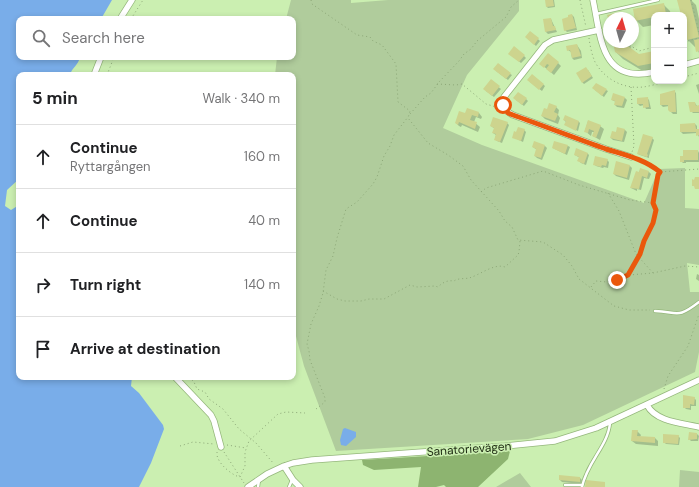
<!DOCTYPE html>
<html lang="en">
<head>
<meta charset="utf-8">
<style>
  body { margin:0; font-family:"DM Sans",sans-serif; background:#f6f6f6; color:#202124 }
  .controls { position:absolute; right:12px; top:12px; display:grid; overflow:hidden; border-radius:8px; box-shadow:0 2px 6px #0003 }
  .controls button { width:36px; height:36px; display:grid; place-items:center; padding:0; border:0; border-bottom:1px solid #e0e0e0; background:#fff; color:#202124; font:20px sans-serif }
  .compass { position:absolute; left:603px; top:12px; width:36px; height:36px; border-radius:50%; background:#fff; box-shadow:0 2px 6px #0003; rotate:5deg }
  .stop { position:absolute; width:12px; height:12px; margin:-9px; border:3px solid #ea580c; border-radius:50%; background:#fff }
  .stop.end { background:#ea580c; border-color:#fff; box-shadow:0 1px 4px #0008 }
  .list { margin:0; padding:0; list-style:none }
  h2 { display:flex; justify-content:space-between; align-items:center; height:52px; margin:0; padding:0 16px; font-size:17px }
  h2 small { font-size:13px; font-weight:400; color:#757577 }
  .list li { display:grid; grid-template-columns:26px 1fr auto; gap:12px; align-items:center; box-sizing:border-box; height:64px; padding:0 16px; border-top:1px solid #e0e0e0 }
  .list b { display:block; font-size:15px; white-space:nowrap }
  .list p { margin:0; font-size:13px; white-space:nowrap; color:#757577 }
  .list em { font-size:13px; font-style:normal; color:#757577 }
  .icon { flex:none; width:22px; height:22px; fill:none; stroke:currentColor; stroke-width:2; stroke-linecap:round; stroke-linejoin:round }
  .map { position:relative; flex:none; width:699px; height:487px; overflow:hidden }
  .search { position:absolute; background:#fff; box-shadow:0 2px 6px #0003; left:16px; top:16px; width:280px; height:44px; display:flex; align-items:center; gap:10px; box-sizing:border-box; padding:0 14px; border-radius:8px; color:#757577; font-size:15px }
  .panel { position:absolute; background:#fff; box-shadow:0 2px 6px #0003; left:16px; top:72px; width:280px; height:308px; border-radius:8px }
  .map>svg:first-child { display:block }
  .green { fill:#b0cc9c }
  .forest { fill:#8db470 }
  .water { fill:#79ade9 }
  .shadow { fill:#0003 }
  .building { fill:#cdd48e }
  .lines { fill:none; stroke-linecap:round; stroke-linejoin:round }
  .lane-casing { stroke:#95b77c; stroke-width:4 }
  .street-casing { stroke:#95b77c; stroke-width:7 }
  .path { stroke:#8ca777; stroke-width:1; stroke-dasharray:1 3; stroke-linecap:butt }
  .lane { stroke:#fff; stroke-width:2.5 }
  .street { stroke:#fff; stroke-width:5.5 }
  .route { stroke:#ea580c; stroke-width:5 }
  .labels { text-anchor:middle; dominant-baseline:central; stroke-width:3; stroke-linejoin:round; paint-order:stroke }
  .street-label { font-size:12px; fill:#1e2b13; stroke:#cbefb1 }
</style>
</head>
<body>
<div class="map">
<svg width="699" height="487" viewBox="0 0 699 487">
  <rect width="100%" height="100%" fill="#cbefb1"/>
  <path class="green" d="M291 0H351V3L388 0H519V11L467 75 443 128 482 145 644 203 659 169 685 168V208L699 209V265L687 263 690 292H699V352L695 372 583 425 528 439 336 451 304 366 293 325V75H275L277 57H293V19H286Z
    M680 470 699 472V487H679Z
    M520 473 531 487H496Z"/>
  <path class="forest" d="M510 451 508 459 478 487H446L444 485 436 487H418L421 467 374 470 363 465 362 460Z"/>
  <path class="water" d="M0 0H112L101 19H19V57H80C78 66 72 67 70 75H19V179L7 190 5 206 11 210 19 205V377H132L131 386 139 393 163 425 164 429 151 463 139 487H0Z
    M345 428 356 432V437L346 446 341 445 340 440 343 429Z"/>
  <path class="shadow" d="M546 0H554L555 7 548 8 546 6Z
    M682 0H691L696 5 699 19V53L696 46 695 47 688 40 684 25V15H682Z
    M663 4 670 11 671 15H654V25L643 27 636 20Z
    M572 15 574 17 577 30 567 32 565 30Z
    M551 19 557 32 548 34 546 32Z
    M530 32 540 41 536 46 526 37Z
    M614 42H630L631 50 639 55 654 52V71L646 73 623 59 616 52Z
    M577 45 581 51 582 58 574 60 572 58 571 52 568 50Z
    M511 55 524 56 526 58 521 63Z
    M558 63 561 66 554 75 541 64Z
    M588 70 593 78 584 84 582 82Z
    M496 71 510 74 512 75 508 80Z
    M532 75 545 86 542 91 530 82Z
    M491 81 501 89 494 97 486 91Z
    M699 84V94L696 85Z
    M595 90H606L608 91 604 97Z
    M674 91 676 93 677 114H673L669 110V106L663 107 661 105Z
    M625 98 627 100 624 108 617 107 615 105 616 102 612 100Z
    M647 98 649 100 651 109H646L644 105 640 106 638 104Z
    M526 99 528 101 524 106 516 100Z
    M695 103 697 106H699V113H693L691 111Z
    M556 107 559 110 558 115 560 118 558 124 545 119 542 116 547 110Z
    M479 113 482 117 481 119 476 117 474 122 480 127 478 132 462 125 461 127 459 126 456 123 466 115Z
    M564 120 578 121 580 123 578 131 566 125V122Z
    M588 121 600 126 604 129 600 140 593 136 594 132H592L591 136 585 131Z
    M507 123 509 125 502 143 497 141 495 139 496 135 493 133 495 129 491 126Z
    M695 124 697 126V130H699V137L697 133 683 134 681 132Z
    M618 128 625 130 627 132 624 142 613 140 611 138 616 133Z
    M524 130 526 132 523 142 513 137 517 133Z
    M652 138 654 140 649 156V158L640 155 638 154Z
    M545 146 547 148 542 160 537 158 535 156 537 150 533 147Z
    M568 146 570 147 567 155 553 148Z
    M698 151 699 153V162H686V163H683L681 161Z
    M587 153 589 155 586 165 581 163 579 161 580 158 575 155Z
    M607 160 609 162 608 168 604 167 603 168 596 166 594 164Z
    M617 163 630 166 632 168 629 180 616 176 614 174Z
    M640 170 649 172 651 174 649 179 644 178 641 190 637 189V191L631 188Z
    M697 274 699 275V281L696 279Z
    M694 398 696 400V406H691V410L686 409 684 407Z
    M637 431 641 435 640 437 655 438 658 441V446L636 444 632 441Z
    M697 434 699 436 698 441H691L689 439Z
    M678 436 680 438 679 445 666 444 664 442Z
    M580 478 582 480 581 484 562 482 560 480Z"/>
  <path class="building" d="M545 0H553L554 6 546 7Z
    M677 0H690L699 37 687 40 684 29V15H681Z
    M664 3 666 14 654 15V17L635 21 633 9Z
    M619 12 620 18H608L607 15Z
    M572 14 576 28 564 31 562 19 568 17V15Z
    M551 18 553 26H555L556 30 545 32 543 19Z
    M530 31 539 38 534 45 525 37Z
    M699 39V51L696 52 694 40Z
    M613 42H625V44L639 54 654 51V63L638 66 615 52Z
    M577 44 581 56 572 58 570 50 567 51 566 46Z
    M514 46 525 55 519 62 508 54Z
    M548 53 559 62 551 73 546 69 549 65 547 64 544 68 539 64Z
    M498 63 511 73 506 79 493 69Z
    M586 67 592 76 582 83 576 73Z
    M532 74 544 84 539 90 527 80Z
    M491 79 500 86 492 96 483 89Z
    M596 83 607 89 602 96 592 88Z
    M675 90 676 112H670L668 110V105H660V94Z
    M518 92 527 98 522 105 513 98Z
    M613 93 625 97 622 106 614 105 615 101 611 100Z
    M648 97 649 107 643 108V104H637V98Z
    M688 102H695L696 106 699 105V112H690Z
    M549 103 557 106 554 112 558 114 555 121 541 116 544 108 547 109Z
    M467 108 479 112 478 117 472 115 470 120 477 122 475 129 459 122 458 125 455 123 459 111 465 113Z
    M565 115 579 121 576 131 564 125 566 121 563 120Z
    M493 117 508 122 500 142 494 140 496 134 492 133 494 128 490 126Z
    M588 120 601 125 596 138 592 136 594 131 589 129 588 133 584 132Z
    M695 123 696 129H699V135L696 136V132H680V124Z
    M518 127 525 129 521 141 512 138 514 131 516 132Z
    M617 127 625 129 622 141 610 138 612 131 616 132Z
    M643 134 653 137 647 154 648 155 647 157 637 154Z
    M534 141 545 145 541 158 534 156 536 149 532 147Z
    M554 141 568 145 565 154 552 148Z
    M576 148 588 153 584 164 577 161 579 157 574 155Z
    M683 150H698V160H684V162H680V156H683Z
    M595 156 608 159 606 166 602 165 601 167 593 165Z
    M616 161 630 165 627 178 613 174Z
    M640 168 649 171 647 178 642 176 639 189 630 188 636 171 639 172Z
    M695 177H699V189H695L694 186H692V179L694 180Z
    M683 395 695 397 694 405 690 404V408H683Z
    M632 430H638L637 436 655 437V443L631 441Z
    M689 432 697 433V439L688 440Z
    M663 434 679 435 678 444 663 443Z
    M559 475 580 477V482L559 480Z
    M586 480 605 482V487H585Z"/>
  <g class="lines">
    <g class="lane-casing">
      <path id="lane" d="M596 14 658 0
        M655 311C679 312 677 319 699 302
        M565 485H582
        M258 487 259 480
        M289 487 292 480
        M582 487C587 462 608 446 610 423"/>
    </g>
    <g class="street-casing">
      <path id="street" d="M593 0C601 38 601 84 654 72
        M120 19 132 0
        M599 30 553 40 545 45 504 97C500 106 505 111 513 115L606 149 631 157
        M684 65 699 61
        M94 75 101 57
        M175 377 211 415 214 421 221 447
        M647 405C656 422 682 423 699 427
        M248 487 267 474 284 466
        M300 487 293 480 284 466 293 463 312 460 505 446 555 441 596 428 699 380"/>
    </g>
    <path class="path" d="M311 0 312 4 357 35 370 37 373 41 382 45 396 64 398 102 410 111 408 118 428 143 448 155 463 166 471 180 499 211 505 221 512 227 518 240 543 242 563 255 572 266 579 279 614 306 629 310H650
      M580 0 586 27
      M691 0 699 32
      M622 13 623 18
      M131 19 143 0
      M589 38C590 46 592 55 595 62 605 80 624 89 643 87 651 86 660 83 668 81
      M627 42 628 44 639 51 654 47
      M684 42 699 38
      M107 75 114 57
      M684 77 699 73
      M437 84 456 85 462 84 486 104 496 107 497 106
      M631 87 634 146 632 152
      M410 114 425 97 431 93 439 82 459 61 464 54 471 49 477 41 506 17 511 7 519 0
      M637 159 652 165 660 172 699 169
      M481 192 486 188 543 171 579 185 630 200 653 203
      M608 193 619 211 636 254 653 273
      M629 275 653 273 685 266 699 267
      M591 287 596 281 607 282 628 275 640 254 644 241 653 223 656 210 653 203 658 175 660 172
      M323 291 337 299 345 301H361L369 299H384L410 285 417 287 435 286 438 287C443 282 448 280 454 281 458 278 464 279 469 278 480 275 494 263 505 267L518 255 519 252 520 241
      M189 377 194 382 197 389 205 392 209 399 223 409 239 429 256 443 274 464
      M664 389 668 376 688 346 699 314
      M316 409 325 402V398L310 360 309 351 307 344 311 324 319 306 323 293 326 270 333 256 337 238 346 209 357 202 373 184 377 177 384 156 390 146 394 135 408 117
      M227 445 246 448
      M180 446 193 442 214 444
      M217 452C217 452 217 458 218 458 220 465 233 476 240 477L245 466V452L249 441 278 414 286 412 305 413
      M224 452 244 483"/>
    <use href="#lane" class="lane"/>
    <use href="#street" class="street"/>
  </g>
  <g class="lines">
    <path class="route" d="M503 105 508 113 513 115C544 126 575 138 606 149 625 155 644 159 660 172L658 175 653 203 656 210 653 223 644 241 640 254 628 275 617 280"/>
  </g>
  <g class="labels">
    <g class="street-label">
      <text transform="translate(469 449) rotate(-4)">Sanatorievägen</text>
    </g>
  </g>
</svg>
<div class="controls">
<button>+</button>
<button>−</button>
</div>
<svg class="compass" viewBox="-18 -18 36 36"><path d="M0-13l5 13h-10z" fill="#e53935"/><path d="M0 13l5-13h-10z" fill="#757577"/></svg>
<div class="stop" style="left:503px;top:105px"></div>
<div class="stop end" style="left:617px;top:280px"></div>
<div class="search"><svg class="icon" aria-label="search" viewBox="0 0 24 24"><circle cx="10" cy="10" r="6"/><path d="M15 15l6 6"/></svg>Search here</div>
<section class="panel">
<h2>5 min<small>Walk · 340 m</small></h2>
<ul class="list">
<li><svg class="icon" aria-label="ahead" viewBox="0 0 24 24"><path d="M12 20V5M6 11l6-6 6 6"/></svg><div><b>Continue</b><p>Ryttargången</p></div><em>160 m</em></li>
<li><svg class="icon" aria-label="ahead" viewBox="0 0 24 24"><path d="M12 20V5M6 11l6-6 6 6"/></svg><div><b>Continue</b></div><em>40 m</em></li>
<li><svg class="icon" aria-label="right" viewBox="0 0 24 24"><path d="M7 20v-9h11M14 6l5 5-5 5"/></svg><div><b>Turn right</b></div><em>140 m</em></li>
<li><svg class="icon" aria-label="arrive" viewBox="0 0 24 24"><path d="M6 21V4h12l-3 4 3 4H6"/></svg><div><b>Arrive at destination</b></div></li>
</ul>
</section>
</div>
</body>
</html>
